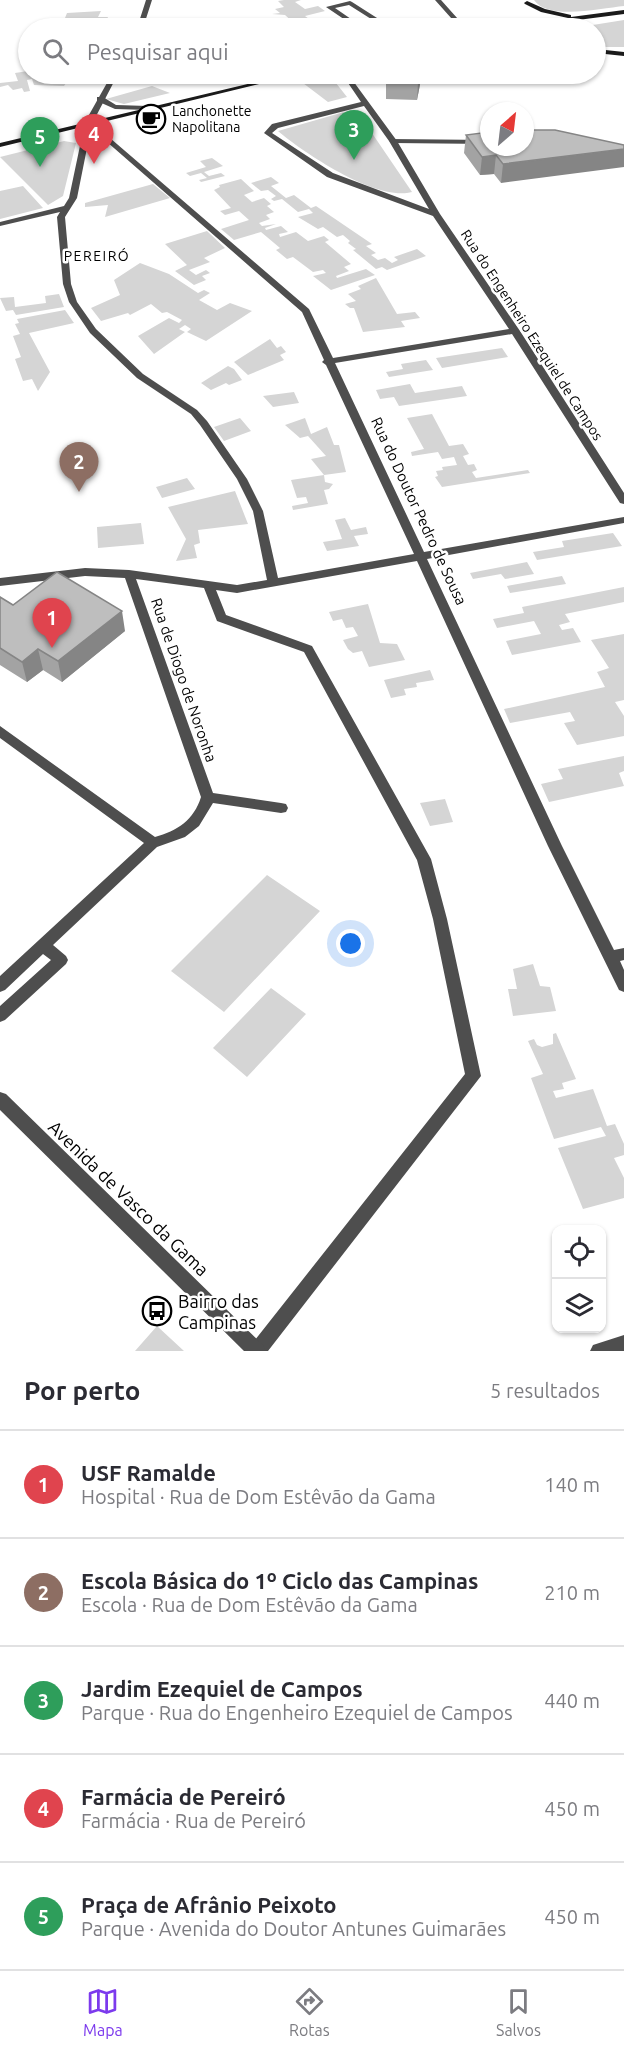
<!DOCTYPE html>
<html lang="pt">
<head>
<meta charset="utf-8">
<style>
  body { margin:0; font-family:Ubuntu,sans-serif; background:#f7f7f7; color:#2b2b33 }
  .controls { position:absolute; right:18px; bottom:18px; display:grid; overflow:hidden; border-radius:12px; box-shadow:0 2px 4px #0004 }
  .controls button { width:54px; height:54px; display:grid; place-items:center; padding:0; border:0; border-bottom:2px solid #e1e1e2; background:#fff; color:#2b2b33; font:30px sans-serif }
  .compass { position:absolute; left:480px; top:102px; width:54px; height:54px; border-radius:50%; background:#fff; box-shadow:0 2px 4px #0004; rotate:28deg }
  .you { position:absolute; left:351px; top:944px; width:21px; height:21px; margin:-15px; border:4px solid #fff; border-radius:50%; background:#1a73e8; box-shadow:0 0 0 9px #1a73e833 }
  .badge { display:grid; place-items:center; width:39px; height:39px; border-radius:50%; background:#7c3aed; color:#fff; font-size:20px; font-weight:700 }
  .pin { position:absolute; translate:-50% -50px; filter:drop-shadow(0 2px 3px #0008) }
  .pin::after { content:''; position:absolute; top:32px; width:21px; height:18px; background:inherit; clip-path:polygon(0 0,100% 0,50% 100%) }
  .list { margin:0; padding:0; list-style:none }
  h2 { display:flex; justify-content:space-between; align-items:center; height:78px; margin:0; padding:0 24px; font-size:26px }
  h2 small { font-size:20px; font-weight:400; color:#7c7c81 }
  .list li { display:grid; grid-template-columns:39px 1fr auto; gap:18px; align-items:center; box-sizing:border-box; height:108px; padding:0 24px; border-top:2px solid #e1e1e2 }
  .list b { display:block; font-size:22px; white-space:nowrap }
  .list p { margin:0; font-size:20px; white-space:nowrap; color:#7c7c81 }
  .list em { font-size:20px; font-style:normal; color:#7c7c81 }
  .icon { flex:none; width:33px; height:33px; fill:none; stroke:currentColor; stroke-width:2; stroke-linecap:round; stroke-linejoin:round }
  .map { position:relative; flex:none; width:624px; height:1351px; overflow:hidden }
  .search { position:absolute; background:#fff; box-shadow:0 2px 4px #0004; left:18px; right:18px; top:18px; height:66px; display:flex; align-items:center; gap:15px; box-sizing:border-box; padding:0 21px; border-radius:33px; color:#7c7c81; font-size:22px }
  .sheet { height:618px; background:#fff }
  nav { display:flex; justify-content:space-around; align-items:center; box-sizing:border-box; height:84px; border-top:2px solid #e1e1e2; background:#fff; font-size:16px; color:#7c7c81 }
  nav a { display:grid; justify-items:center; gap:3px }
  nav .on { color:#7c3aed }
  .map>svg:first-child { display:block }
  .green { fill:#d5d5d5 }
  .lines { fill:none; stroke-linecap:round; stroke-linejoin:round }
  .minor { fill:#4e4e4e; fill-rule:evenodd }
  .tertiary { fill:#4e4e4e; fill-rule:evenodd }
  .secondary { fill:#1b1b1b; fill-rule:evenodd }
  .wall { fill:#a3a3a3 }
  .shaded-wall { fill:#858585 }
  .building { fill:#bebebe; stroke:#858585; stroke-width:1.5 }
  .labels { text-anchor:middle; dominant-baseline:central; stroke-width:5; stroke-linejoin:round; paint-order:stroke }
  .far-poi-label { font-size:14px; fill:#000; stroke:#fff; text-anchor:start }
  .far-neighbourhood-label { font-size:14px; letter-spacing:1.5px; fill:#000; stroke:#fff }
  .far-street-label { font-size:14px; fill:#000; stroke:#fff }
  .street-label { font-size:15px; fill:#000; stroke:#fff }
  .near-street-label { font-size:18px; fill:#000; stroke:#fff }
  .near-poi-label { font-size:18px; fill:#000; stroke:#fff; text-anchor:start }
</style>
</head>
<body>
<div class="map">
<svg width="624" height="1351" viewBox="0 0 624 1351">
  <rect width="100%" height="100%" fill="#fff"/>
  <path class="green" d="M284 0H301L295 2 305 9 318 6 325 11 305 16 321 28H274L295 24 285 15 272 14 280 13 275 9 284 7 278 1Z
    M534 0H624V6C602 8 548 21 534 0Z
    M101 11 98 17H108L104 26H115L114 28H59L61 18H65L67 13Z
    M624 20V47H596V28H574Z
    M28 71V74H72L64 86 34 85 32 79 27 80 30 91 24 92 22 88 13 90 8 85 0 87V83L18 81 15 73Z
    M321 75 332 78 347 97 328 102 299 80Z
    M152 86 170 93 124 104 106 99Z
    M344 112 359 114 412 192C377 202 304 153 278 131Z
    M64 141 76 143 63 196 48 205 0 157Z
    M212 158 223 166 204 172 209 176 221 173 225 176 201 182 199 180 207 178 201 173 190 176 186 173 206 167 200 161Z
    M271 177 279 183 271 186 286 198 294 195 311 208 316 206 372 244 366 246 376 253 371 255 378 260 385 258 392 263 398 260 394 257 417 249 426 256 387 270 382 267 376 269 353 250 356 249 348 243 350 241 343 235 337 237 323 227 318 229 298 217 313 213 309 209 298 212 282 199 274 201 271 199 276 196 268 190 261 191 251 183Z
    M241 179 254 191 244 195 252 202 264 198 271 204 267 206 274 212 266 215 270 219 259 223 262 226 276 224 265 228 266 230 281 226 288 232 279 234 280 237 296 232 308 241 324 236 329 240 325 242 351 264 344 267 349 271 336 276 337 278 366 269 375 275 331 290 313 276 326 273 323 270 313 272 293 257 287 259 276 250 280 248 261 232 234 240 221 229 249 220 239 211 225 215 220 211 231 208 214 190 220 187 219 185Z
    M153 184 170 198 105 217 108 205 85 207V203Z
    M23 186 43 208 0 219V191Z
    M207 231 225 248 204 258 210 262 189 270 196 275 206 270 210 273 202 276 206 280 194 285 175 271 187 265 165 244Z
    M140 263 169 274 198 293 204 290 210 293 199 300 217 310 230 303 252 311 206 341 187 332 191 329 185 325 179 329 185 332 154 354 138 336 169 318 179 323 182 320 167 312 162 313 151 304 130 315 128 313 101 321 91 308 120 295 114 280Z
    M376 278 397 314 415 312 420 318 401 321 405 327 363 332 354 308H350L345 304 356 301 348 294 361 289 358 286Z
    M59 294 64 307 16 315 13 310 6 311 0 298 14 297 15 307 46 303 45 296Z
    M65 310 74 323 29 333 50 372 38 391 32 379 23 381 15 359 21 357 13 336 20 334 15 324 19 323 17 319Z
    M270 339 277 348 281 346 286 352 280 355 284 360 248 375 234 362Z
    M502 348 508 357 442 368 436 358Z
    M426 360 433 370 389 377 386 372 403 369 401 364Z
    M228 366 234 369 242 380 229 385 226 383 211 390 201 383Z
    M410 384 415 393 462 386 467 396 399 406 394 397 380 399 376 390Z
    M294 392 299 403 273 407 263 396Z
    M432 414 449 446 463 444 469 454 463 456 468 465 474 464 477 470 472 472 476 478 528 470 530 473 442 487 435 477 438 476 436 471 443 470 442 467 457 465 454 457 442 459 438 452 412 456 411 452 424 449 407 418Z
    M240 418 251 431 224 441 214 427Z
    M305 418 311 434 327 427 334 445H339L346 472 324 475 325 482 333 484 329 489 324 490 328 504 293 510 292 506 308 503 306 497 297 498 291 480 324 475 311 459 326 456 308 436 300 438 285 425Z
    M187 478 195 489 162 498 156 487Z
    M235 491 248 524 198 530 200 543 194 545 197 558 176 561 186 539 168 507Z
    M345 518 351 530 366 527 368 534 354 536 359 546 327 551 323 542 342 539 335 520Z
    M141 523 144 544 98 548 97 527Z
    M613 533 622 546 537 560 533 552 564 547 562 541Z
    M527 562 534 574 505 579 501 574 473 579 470 573Z
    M562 576 566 584 510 593 507 586Z
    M624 587V602L565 614 570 622 559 625 562 630 573 628 581 642 512 655 506 641 541 634 534 621 497 628 493 619 524 613 522 607Z
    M368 604 380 643 397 644 405 660 369 667 362 651 353 653 348 649 343 640 358 636 353 627 346 628 342 619 333 621 329 612Z
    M624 634V700L615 702 624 716V736L577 745 564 723 575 721 570 712 510 723 504 709 605 687 597 672 609 668 591 640Z
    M430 670 434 680 416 683 417 687 404 689 406 695 391 698 384 680Z
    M624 756V771L619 773 624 786 549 802 541 784 563 779 558 769Z
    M445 799 453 822 430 826 420 803Z
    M267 875 320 911 224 1012 171 971Z
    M533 964 540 986 550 987 556 1011 513 1016 508 989H517L513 969Z
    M271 988 306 1014 247 1077 213 1048Z
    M556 1033 576 1079 562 1083 564 1089 553 1091 556 1098 593 1089 607 1126 615 1124 624 1144V1155L614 1158 624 1178V1198L583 1209 558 1148 606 1136 601 1127 554 1139 531 1078 543 1074 528 1041 534 1039 537 1045 542 1047 553 1044V1034Z
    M157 1326 184 1351H135Z"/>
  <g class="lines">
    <path class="minor" d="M435 0H441L466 28H460Z
      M350 1 352 2 388 25 378 28H369L370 27 379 24 349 5 335 8 364 28H357L326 7Z
      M231 20H235L245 28H239L231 22Z
      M342 74H348L397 141 440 214 520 331 624 493V504L620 503 512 334 335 363 424 552 624 517V523L427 559 562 846 614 950 624 948V960L620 961 624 970V992L619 990 548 846 417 561 237 593 216 590 226 615 312 646 431 859 447 919 481 1076 268 1351H248L251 1345 465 1074 433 919 417 860 304 652 217 621 204 588 136 579 213 793 281 803 286 804 288 808 286 812 281 813 213 803 199 826 185 837 157 847 53 945 66 956 68 960 66 964 5 1020 0 1022V1006L51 960 43 954 5 990 0 992V976L144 843 0 738V726L155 837C177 831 194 820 201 797L125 578 85 576 0 586V578L85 568 129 570 237 585 267 580 253 511 237 479 200 425 191 414 137 378 90 333 69 302 63 284 57 217 60 212 0 226V222L64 206 69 198 85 122 89 120 309 309 333 358 509 329 433 216 327 177 264 133 272 124 361 102ZM364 106 389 141 429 209 333 173 272 133 278 128ZM91 128 302 312 324 360 322 362 326 365 414 554 278 578 263 511 247 479 207 421 197 410 143 374 96 329 77 302 71 284 65 217 77 198Z
      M97 97H103L116 105 148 106 152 108 148 110 115 109 97 101Z
      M624 1335V1351H590L593 1345Z"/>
    <path class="tertiary" d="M146 0H152L143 28H137Z
      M112 74H118L93 122 86 124 85 122Z
      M390 139 489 140V144L393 143 389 141Z
      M0 1092 6 1094 263 1345 266 1351H244L0 1110Z"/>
    <path class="secondary" d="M527 1 545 9 571 15V17L624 10V14L516 28H502L505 26 568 18 541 12 525 4 524 3Z
      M596 49 624 52V56L596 53Z
      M290 74H300L0 147V143Z"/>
  </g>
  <path class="wall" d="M388 74H422L417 100 386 99V81Z
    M466 135 525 147 501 183 494 174 480 175 464 153Z
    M0 597 13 605 125 631 62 682 43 670 27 682 0 665Z"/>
  <path class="shaded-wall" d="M420 74H422L417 100 418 83Z
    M624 149V167L501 183 503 164Z
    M496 155 494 174 480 175 482 157Z
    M122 611 125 631 62 682 58 661Z
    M38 649 43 670 27 682 22 662Z"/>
  <path class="building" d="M388 74H420L418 83 386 81Z
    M525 130H555L624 145V149L503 164 496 155 482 157 466 135 489 132V147H525Z
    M57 572 122 611 58 661 38 649 22 662 0 648V597L13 605Z"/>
  <defs>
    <g id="cafe-ring" transform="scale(1.5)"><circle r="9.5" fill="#fff" stroke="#000" stroke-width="1.5"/><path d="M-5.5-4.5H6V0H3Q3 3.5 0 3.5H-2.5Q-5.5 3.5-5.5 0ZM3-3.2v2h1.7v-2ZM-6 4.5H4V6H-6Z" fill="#000"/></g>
    <g id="bus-ring" transform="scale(1.5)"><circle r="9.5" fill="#fff" stroke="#000" stroke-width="1.5"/><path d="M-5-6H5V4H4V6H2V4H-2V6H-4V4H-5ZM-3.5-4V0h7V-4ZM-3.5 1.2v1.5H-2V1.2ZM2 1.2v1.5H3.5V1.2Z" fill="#000"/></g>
  </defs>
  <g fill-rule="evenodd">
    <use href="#cafe-ring" x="151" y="119"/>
    <use href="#bus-ring" x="157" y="1311"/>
  </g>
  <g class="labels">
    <g class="far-poi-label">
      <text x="172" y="111">Lanchonette<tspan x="172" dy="16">Napolitana</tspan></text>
    </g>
    <g class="far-neighbourhood-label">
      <text x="97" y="256">PEREIRÓ</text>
    </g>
    <g class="far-street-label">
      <text transform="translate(532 335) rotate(57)">Rua do Engenheiro Ezequiel de Campos</text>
    </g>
    <g class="street-label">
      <text transform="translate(419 511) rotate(65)">Rua do Doutor Pedro de Sousa</text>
      <text transform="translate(184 680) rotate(71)">Rua de Diogo de Noronha</text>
    </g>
    <g class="near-street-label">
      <text transform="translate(129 1198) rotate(44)">Avenida de Vasco da Gama</text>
    </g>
    <g class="near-poi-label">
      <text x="178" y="1301">Bairro das<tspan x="178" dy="21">Campinas</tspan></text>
    </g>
  </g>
</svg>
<div class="controls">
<button><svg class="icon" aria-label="locate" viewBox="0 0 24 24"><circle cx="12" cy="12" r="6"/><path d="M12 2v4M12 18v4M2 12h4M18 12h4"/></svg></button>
<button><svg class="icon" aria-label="layers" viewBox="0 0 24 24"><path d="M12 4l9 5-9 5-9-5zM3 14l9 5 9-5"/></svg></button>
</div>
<svg class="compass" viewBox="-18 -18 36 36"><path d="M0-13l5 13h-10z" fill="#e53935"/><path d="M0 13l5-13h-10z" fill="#7c7c81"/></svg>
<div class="you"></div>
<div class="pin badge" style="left:52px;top:648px;background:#e0444e">1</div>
<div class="pin badge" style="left:79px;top:492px;background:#8d6e63">2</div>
<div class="pin badge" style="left:354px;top:160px;background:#2e9e5b">3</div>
<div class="pin badge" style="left:94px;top:164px;background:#e0444e">4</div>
<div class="pin badge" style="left:40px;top:167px;background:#2e9e5b">5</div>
<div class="search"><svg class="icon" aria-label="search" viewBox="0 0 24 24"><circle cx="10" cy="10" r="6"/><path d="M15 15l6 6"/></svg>Pesquisar aqui</div>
</div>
<section class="sheet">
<h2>Por perto<small>5 resultados</small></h2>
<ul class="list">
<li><span class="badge" style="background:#e0444e">1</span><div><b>USF Ramalde</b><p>Hospital · Rua de Dom Estêvão da Gama</p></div><em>140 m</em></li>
<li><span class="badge" style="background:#8d6e63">2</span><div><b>Escola Básica do 1º Ciclo das Campinas</b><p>Escola · Rua de Dom Estêvão da Gama</p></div><em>210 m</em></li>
<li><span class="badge" style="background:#2e9e5b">3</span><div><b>Jardim Ezequiel de Campos</b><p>Parque · Rua do Engenheiro Ezequiel de Campos</p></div><em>440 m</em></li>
<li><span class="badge" style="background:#e0444e">4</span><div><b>Farmácia de Pereiró</b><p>Farmácia · Rua de Pereiró</p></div><em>450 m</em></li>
<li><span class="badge" style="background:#2e9e5b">5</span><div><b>Praça de Afrânio Peixoto</b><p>Parque · Avenida do Doutor Antunes Guimarães</p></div><em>450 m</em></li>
</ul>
</section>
<nav>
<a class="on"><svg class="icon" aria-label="map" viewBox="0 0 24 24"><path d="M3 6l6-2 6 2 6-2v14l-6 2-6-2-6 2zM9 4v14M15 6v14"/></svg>Mapa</a>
<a><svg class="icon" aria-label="directions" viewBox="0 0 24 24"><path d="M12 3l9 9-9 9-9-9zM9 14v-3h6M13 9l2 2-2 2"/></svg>Rotas</a>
<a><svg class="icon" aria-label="saved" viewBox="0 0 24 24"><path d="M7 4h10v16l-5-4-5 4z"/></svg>Salvos</a>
</nav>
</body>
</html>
